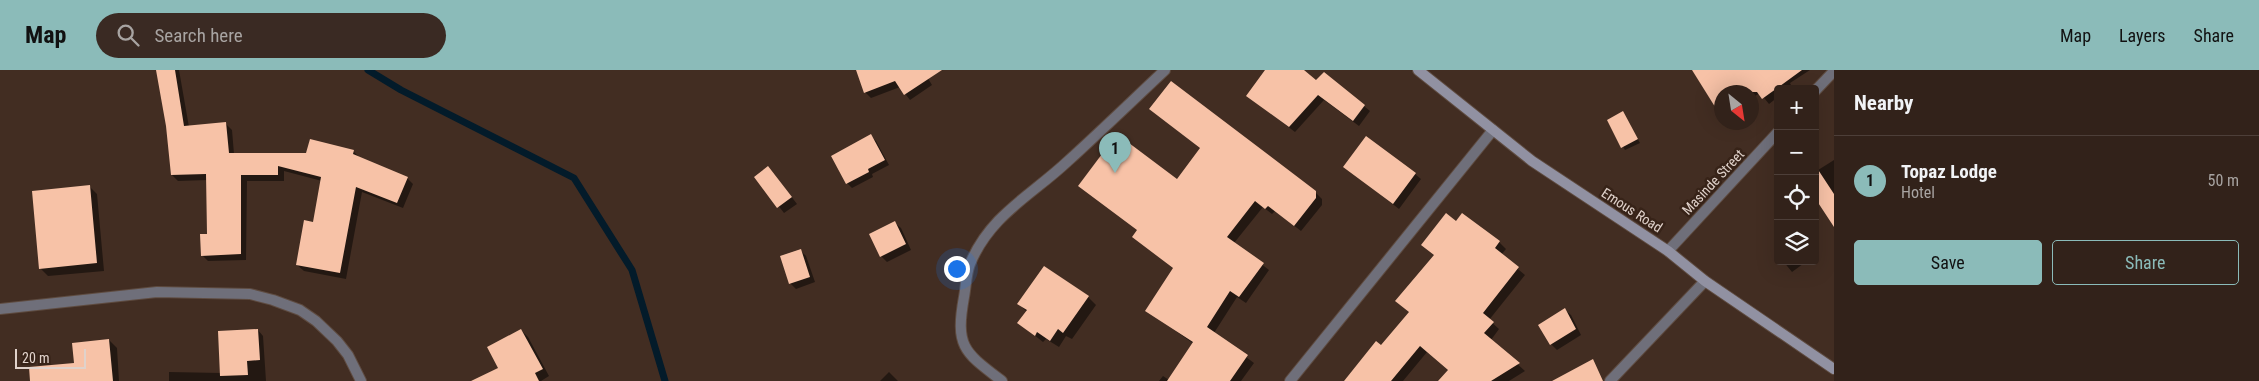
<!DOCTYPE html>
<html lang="en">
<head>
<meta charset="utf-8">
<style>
  body { margin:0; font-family:"Roboto Condensed",sans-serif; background:#3a2a23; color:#f1f3f6 }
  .controls { position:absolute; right:15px; top:15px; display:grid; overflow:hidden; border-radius:5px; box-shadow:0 5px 20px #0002 }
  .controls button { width:45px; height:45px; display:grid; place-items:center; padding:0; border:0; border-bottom:1px solid #4d3f39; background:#32221a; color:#f1f3f6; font:25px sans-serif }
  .compass { position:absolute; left:1714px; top:15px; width:45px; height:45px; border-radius:50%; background:#32221a; box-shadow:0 5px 20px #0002; rotate:150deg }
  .scale { position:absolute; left:15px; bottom:12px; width:71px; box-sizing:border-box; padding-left:5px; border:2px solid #e0d2cb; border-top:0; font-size:14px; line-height:18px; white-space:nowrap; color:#e0d2cb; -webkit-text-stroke:4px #372318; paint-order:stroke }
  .you { position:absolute; left:956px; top:198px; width:18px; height:18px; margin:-12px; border:4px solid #fff; border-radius:50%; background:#1a73e8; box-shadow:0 0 0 8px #1a73e833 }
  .badge { display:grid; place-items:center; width:32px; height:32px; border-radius:50%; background:#8bbbb9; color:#111; font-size:16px; font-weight:700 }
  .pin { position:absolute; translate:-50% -41px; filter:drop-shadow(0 1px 2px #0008) }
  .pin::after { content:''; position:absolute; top:26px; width:18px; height:15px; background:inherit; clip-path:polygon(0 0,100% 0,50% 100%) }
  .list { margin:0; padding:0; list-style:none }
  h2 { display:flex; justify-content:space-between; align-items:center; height:65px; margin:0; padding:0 20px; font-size:21px }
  h2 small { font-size:16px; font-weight:400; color:#a8a4a2 }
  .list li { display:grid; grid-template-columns:32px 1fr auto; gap:15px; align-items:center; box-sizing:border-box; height:90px; padding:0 20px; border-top:1px solid #4d3f39 }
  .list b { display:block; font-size:19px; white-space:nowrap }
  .list p { margin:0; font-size:16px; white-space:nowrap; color:#a8a4a2 }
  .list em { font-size:16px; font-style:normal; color:#a8a4a2 }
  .actions { display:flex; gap:10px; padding:15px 20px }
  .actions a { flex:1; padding:11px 0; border:1px solid #8bbbb9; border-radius:5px; text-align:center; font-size:18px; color:#8bbbb9 }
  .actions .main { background:#8bbbb9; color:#111 }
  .icon { flex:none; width:28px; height:28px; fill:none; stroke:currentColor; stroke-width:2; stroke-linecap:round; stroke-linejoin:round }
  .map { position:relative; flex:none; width:1834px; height:311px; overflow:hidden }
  header { display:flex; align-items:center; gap:30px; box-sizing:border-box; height:70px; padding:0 25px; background:#8bbbb9; color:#111 }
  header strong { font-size:24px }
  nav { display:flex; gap:28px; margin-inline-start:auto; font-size:18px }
  .search { width:350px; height:45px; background:#3a2a23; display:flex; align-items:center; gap:12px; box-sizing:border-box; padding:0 18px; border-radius:28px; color:#a8a4a2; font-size:19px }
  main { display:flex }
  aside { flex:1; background:#32221a }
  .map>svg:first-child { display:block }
  .shadow { fill:#0007 }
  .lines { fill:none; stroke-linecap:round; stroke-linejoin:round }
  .stream { stroke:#031b2a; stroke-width:7 }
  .building { fill:#f7c2a7 }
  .street-casing { stroke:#5e4b40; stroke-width:12 }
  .secondary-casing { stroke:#5e4b40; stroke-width:12 }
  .street { stroke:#6f6f7a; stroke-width:10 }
  .secondary { stroke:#9191a2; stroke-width:10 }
  .labels { text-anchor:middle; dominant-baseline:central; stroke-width:5; stroke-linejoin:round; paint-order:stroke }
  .street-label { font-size:14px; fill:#e0d2cb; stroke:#372318 }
</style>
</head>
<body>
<header>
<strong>Map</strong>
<div class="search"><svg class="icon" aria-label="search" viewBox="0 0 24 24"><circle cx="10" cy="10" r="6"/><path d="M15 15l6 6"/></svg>Search here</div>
<nav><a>Map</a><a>Layers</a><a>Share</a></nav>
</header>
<main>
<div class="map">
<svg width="1834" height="311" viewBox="0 0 1834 311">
  <rect width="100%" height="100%" fill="#422d22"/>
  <path class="shadow" d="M157 0H179L189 57 226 54 232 60 234 84 307 85 310 70 354 82 360 88 407 108 413 114 403 138 362 122 346 209 304 201 297 195 314 153 322 111 284 101V111H247L246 190 208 191 202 185 208 165V110L178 111 172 105 167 55Z
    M856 0H923L932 15 910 30 900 17 871 28 865 22Z
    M1268 0H1303L1316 12 1324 4 1370 41 1359 56 1324 30 1295 62 1254 31Z
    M1693 0H1810L1790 13 1792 17 1790 19H1778V27L1769 34 1760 23 1752 28V22H1722Z
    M1151 39 1315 122 1322 129V135L1301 161 1275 141 1272 144 1263 137 1234 173 1269 200 1246 233 1237 227 1214 263 1254 293 1241 311H1159L1163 306 1169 310 1194 274 1146 240 1174 199 1134 167 1201 79Z
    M1623 43 1640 73 1625 80 1608 51Z
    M871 66 876 71 889 95 872 104 873 107 852 118 847 113Z
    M1834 90V152L1815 102Z
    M1345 97 1415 104 1421 109 1399 139Z
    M774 104 797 134 784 143 756 107Z
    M90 117 97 124 104 201 48 206 40 198Z
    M895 153 901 158 911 180 887 192 881 186Z
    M1456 153 1499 172 1506 179 1501 185 1525 205 1489 250 1499 259 1491 270 1525 301 1509 311H1440L1449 301 1427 282 1403 311H1345L1381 277 1410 243 1435 186Z
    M800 180 806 186 815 212 796 219 790 213Z
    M1783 191H1807L1792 202Z
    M1088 227 1096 235 1072 269 1066 266 1059 277 1046 269 1043 272 1019 253 1027 242 1019 234Z
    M1565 240 1571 245 1581 265 1557 280 1551 274Z
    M258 260 263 266 266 311H169V302L222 303Z
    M521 260 528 267 549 306 541 311H490Z
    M109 270 117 278 119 311H48Z
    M889 302 898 311H880Z"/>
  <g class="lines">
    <path class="stream" d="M368 0 401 20 574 108 632 200 665 311"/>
  </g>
  <path class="building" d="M156 0H175L184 56 226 52 229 83H306L310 69 354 80 353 84 408 107 397 133 356 117 340 203 296 195 304 150 313 152 321 107 278 96V105H241V184L201 186 200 164H207L206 104 171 105 166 56Z
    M856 0H942L904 25 895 11 864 23Z
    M1265 0H1304L1316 10 1324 2 1365 35 1353 51 1318 25 1289 57 1246 26Z
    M1692 0H1802L1762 29 1757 22H1722V48Z
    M1171 11 1316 121V128L1294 156 1268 136 1265 139 1255 131 1227 167 1264 193 1239 227 1230 221 1207 257 1248 285 1230 311H1167L1193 272 1145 241 1173 198 1132 167 1137 160 1078 116 1117 64 1177 109 1200 78 1149 39Z
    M1623 41 1638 69 1621 78 1607 50Z
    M871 64 885 90 868 99 869 102 846 114 831 86Z
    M1366 66 1416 103 1393 134 1343 97Z
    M1815 95 1834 124V157L1815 128Z
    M768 96 792 127 777 138 754 107Z
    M90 115 97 193 39 199 32 121Z
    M1446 143 1456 151 1462 143 1500 171 1495 178 1519 197 1483 243 1494 252 1484 263 1520 293 1491 311H1438L1448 300 1420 276 1391 311H1344L1376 271 1381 275 1409 242 1395 231 1434 185 1421 175Z
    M895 151 906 174 880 187 869 164Z
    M801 179 810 207 789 214 780 186Z
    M1044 196 1089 226 1063 263 1058 259 1050 271 1037 262 1035 266 1017 253 1027 240 1017 234Z
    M1565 238 1576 259 1550 275 1538 255Z
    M258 259 260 290 247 291 248 305 220 306 218 261Z
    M521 259 543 299 535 303 539 311H471L498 298 487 277Z
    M109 269 113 311H30L29 297 74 293 72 273Z
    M1593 289 1603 311H1552Z"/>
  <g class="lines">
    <g class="street-casing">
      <path id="street" d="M1815 21 1834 1
        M1668 181 1778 62
        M0 239 157 222 250 224 273 230 300 240 316 251 337 271 348 285 361 311
        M1002 311C964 282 955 277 964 227 966 217 966 204 970 194 990 145 1032 125 1068 91 1101 61 1133 30 1165 0
        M1290 311 1493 60
        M1610 311 1705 211"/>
    </g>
    <g class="secondary-casing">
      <path id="secondary" d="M1418 0 1532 91 1668 181 1705 211 1834 299"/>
    </g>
    <use href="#street" class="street"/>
    <use href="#secondary" class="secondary"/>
  </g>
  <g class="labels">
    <g class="street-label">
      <text transform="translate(1713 112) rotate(-47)">Masinde Street</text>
      <text transform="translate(1632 140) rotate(33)">Emous Road</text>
    </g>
  </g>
</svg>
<div class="controls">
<button>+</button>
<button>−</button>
<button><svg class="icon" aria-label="locate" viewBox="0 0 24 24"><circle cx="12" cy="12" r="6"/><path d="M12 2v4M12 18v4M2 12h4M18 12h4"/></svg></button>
<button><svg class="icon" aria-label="layers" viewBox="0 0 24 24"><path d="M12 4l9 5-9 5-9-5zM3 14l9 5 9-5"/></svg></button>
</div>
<svg class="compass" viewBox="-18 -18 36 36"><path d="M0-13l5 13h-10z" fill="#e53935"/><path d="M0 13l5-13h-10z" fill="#a8a4a2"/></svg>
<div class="scale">20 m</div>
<div class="you"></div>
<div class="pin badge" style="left:1115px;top:103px">1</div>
</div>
<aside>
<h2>Nearby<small></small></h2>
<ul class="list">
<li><span class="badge">1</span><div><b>Topaz Lodge</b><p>Hotel</p></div><em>50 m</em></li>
</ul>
<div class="actions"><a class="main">Save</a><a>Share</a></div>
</aside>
</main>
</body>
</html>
